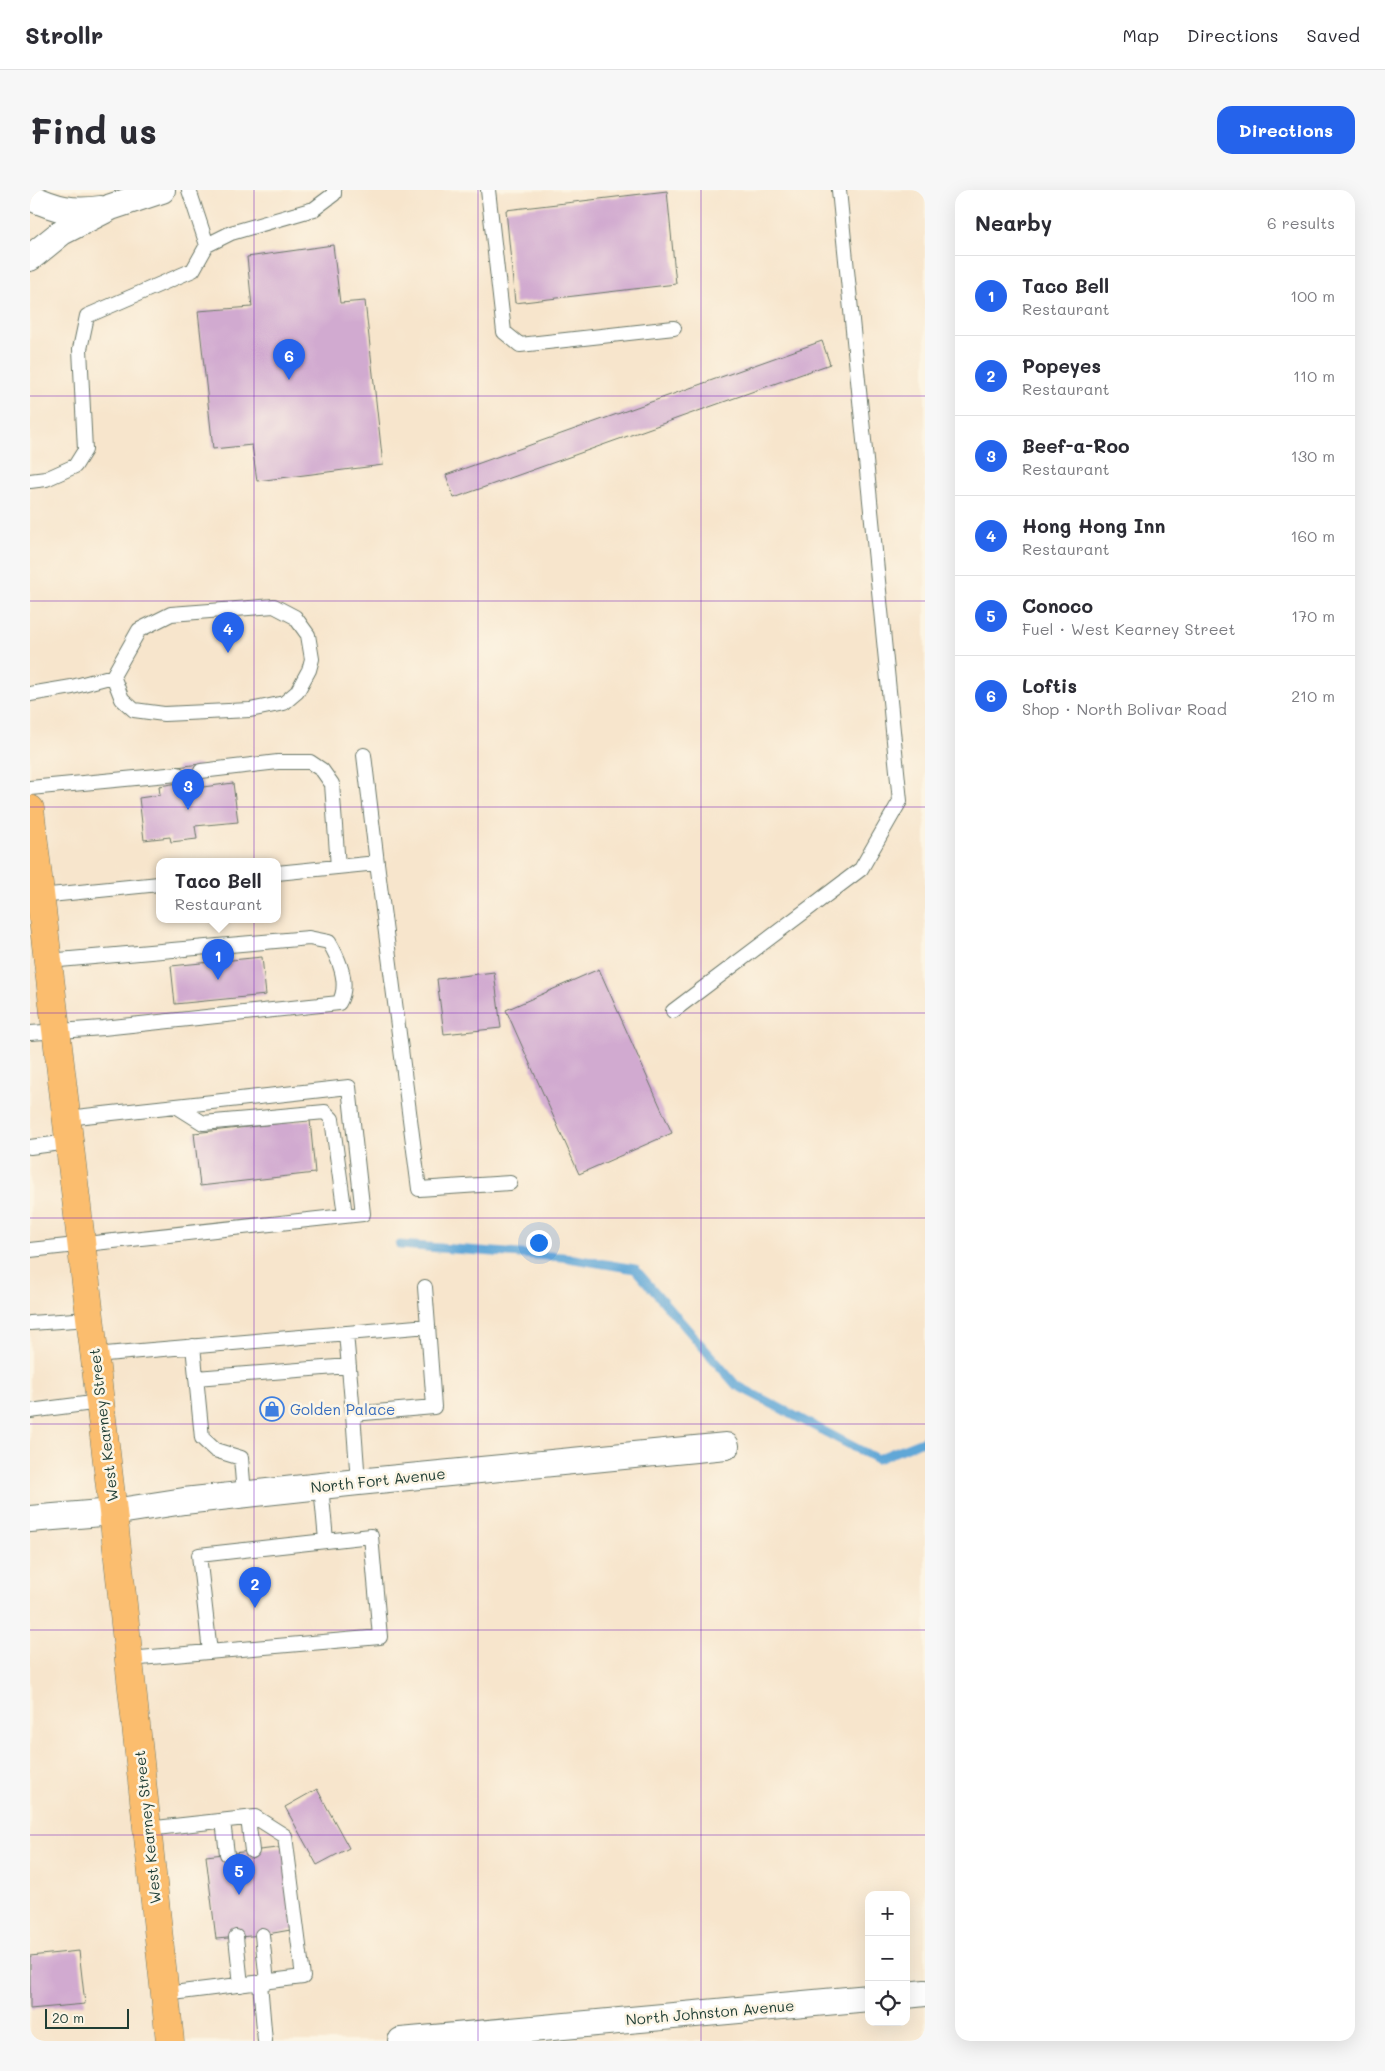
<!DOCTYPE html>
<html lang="en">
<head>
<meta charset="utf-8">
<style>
  body { margin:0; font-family:Mali,sans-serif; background:#f7f7f7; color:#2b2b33 }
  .controls { position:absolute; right:15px; bottom:15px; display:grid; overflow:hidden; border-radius:10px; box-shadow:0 5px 20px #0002 }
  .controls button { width:45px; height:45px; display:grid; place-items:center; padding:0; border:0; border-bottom:1px solid #e1e1e2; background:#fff; color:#2b2b33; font:25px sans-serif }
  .scale { position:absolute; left:15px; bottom:12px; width:84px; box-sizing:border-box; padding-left:5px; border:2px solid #1f3d34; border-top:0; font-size:14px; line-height:18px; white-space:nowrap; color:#1f3d34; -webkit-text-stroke:4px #fcf5e5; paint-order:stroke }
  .you { position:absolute; left:508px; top:1052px; width:18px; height:18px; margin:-12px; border:4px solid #fff; border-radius:50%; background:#1a73e8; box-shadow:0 0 0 8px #1a73e833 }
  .badge { display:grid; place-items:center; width:32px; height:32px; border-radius:50%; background:#2563eb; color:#fff; font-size:16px; font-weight:700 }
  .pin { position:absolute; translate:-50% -41px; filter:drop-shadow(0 1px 2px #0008) }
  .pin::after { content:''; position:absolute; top:26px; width:18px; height:15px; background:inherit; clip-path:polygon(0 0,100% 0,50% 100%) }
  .popup { position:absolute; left:126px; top:668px; width:125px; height:65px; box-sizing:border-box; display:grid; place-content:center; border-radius:10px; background:#fff; filter:drop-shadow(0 1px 4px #0005); font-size:16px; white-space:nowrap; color:#7c7c81 }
  .popup b { font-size:19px; color:#2b2b33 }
  .popup::after { content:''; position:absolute; left:50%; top:100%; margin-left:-10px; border:10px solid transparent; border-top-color:#fff }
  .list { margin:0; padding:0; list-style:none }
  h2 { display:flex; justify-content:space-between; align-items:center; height:65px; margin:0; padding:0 20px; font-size:21px }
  h2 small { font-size:16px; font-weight:400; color:#7c7c81 }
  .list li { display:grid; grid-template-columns:32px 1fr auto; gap:15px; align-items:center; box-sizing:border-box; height:80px; padding:0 20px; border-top:1px solid #e1e1e2 }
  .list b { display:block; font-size:19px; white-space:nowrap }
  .list p { margin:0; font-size:16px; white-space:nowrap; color:#7c7c81 }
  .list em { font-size:16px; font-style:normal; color:#7c7c81 }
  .icon { flex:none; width:28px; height:28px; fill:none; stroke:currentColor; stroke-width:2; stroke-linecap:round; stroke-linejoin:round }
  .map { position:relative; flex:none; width:895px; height:1851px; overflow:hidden; border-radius:15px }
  header { display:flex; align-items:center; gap:30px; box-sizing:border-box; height:70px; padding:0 25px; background:#fff; border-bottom:1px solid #e1e1e2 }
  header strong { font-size:24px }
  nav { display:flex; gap:28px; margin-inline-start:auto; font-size:18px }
  .intro { display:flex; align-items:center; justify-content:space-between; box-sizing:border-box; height:120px; padding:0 30px }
  h1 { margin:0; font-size:35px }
  .button { padding:12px 22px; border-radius:15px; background:#2563eb; color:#fff; font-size:18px; font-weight:700 }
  main { display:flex; gap:30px; padding:0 30px }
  aside { flex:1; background:#fff; border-radius:15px; box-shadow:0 5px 20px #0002 }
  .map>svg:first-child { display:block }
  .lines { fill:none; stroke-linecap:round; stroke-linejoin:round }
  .stream { stroke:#61a7d7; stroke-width:9 }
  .building { fill:#d1aad0 }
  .lane-casing { stroke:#6b7869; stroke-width:16 }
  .street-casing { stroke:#6b7869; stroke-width:28 }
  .primary-casing { stroke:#6b7869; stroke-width:29 }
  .lane { stroke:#fff; stroke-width:14 }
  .street { stroke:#fff; stroke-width:26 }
  .primary { stroke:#fbbd6e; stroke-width:28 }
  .grid { fill:none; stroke:#7b2cbf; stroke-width:1; stroke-opacity:0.55 }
  .labels { text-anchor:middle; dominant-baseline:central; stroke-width:5; stroke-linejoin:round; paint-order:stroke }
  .shop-label { font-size:15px; fill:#366cbe; stroke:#fcf5e5; text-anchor:start }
  .street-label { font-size:15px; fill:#1f3d34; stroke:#fcf5e5 }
</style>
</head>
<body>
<header>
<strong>Strollr</strong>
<nav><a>Map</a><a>Directions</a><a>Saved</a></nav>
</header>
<div class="intro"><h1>Find us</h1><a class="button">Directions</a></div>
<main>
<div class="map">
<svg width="895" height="1851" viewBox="0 0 895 1851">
  <rect width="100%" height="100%" fill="#fcf5e5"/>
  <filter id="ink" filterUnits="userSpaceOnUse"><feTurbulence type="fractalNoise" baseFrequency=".02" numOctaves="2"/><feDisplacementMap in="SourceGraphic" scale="10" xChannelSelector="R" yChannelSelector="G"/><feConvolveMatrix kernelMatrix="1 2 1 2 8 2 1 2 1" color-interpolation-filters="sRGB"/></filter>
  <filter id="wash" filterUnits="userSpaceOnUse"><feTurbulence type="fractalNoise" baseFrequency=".0096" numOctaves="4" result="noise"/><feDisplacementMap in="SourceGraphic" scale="20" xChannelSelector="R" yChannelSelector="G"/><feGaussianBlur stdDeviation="1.12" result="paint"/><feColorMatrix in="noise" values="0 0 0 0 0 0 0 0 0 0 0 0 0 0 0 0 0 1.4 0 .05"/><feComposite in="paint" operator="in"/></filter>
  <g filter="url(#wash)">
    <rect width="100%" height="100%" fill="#f7e5cc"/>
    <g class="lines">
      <path class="stream" d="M370 1055 532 1067 605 1079 706 1195 847 1269 895 1250"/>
    </g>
    <g id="blocks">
      <path class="building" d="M637 1 646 94 485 113 476 20Z
        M303 55 310 113 335 111 353 275 227 291 222 255 183 259 168 121 222 117 217 67Z
        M792 151 800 174 424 308 416 285Z
        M170 574 173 597 203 593 208 632 165 636 167 649 141 652 140 647 114 650 109 608 130 605 129 596 149 593 147 577Z
        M232 767 236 805 145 814 141 776Z
        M569 779 642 943 549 984 476 820Z
        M464 782 471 838 414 844 407 789Z
        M280 930 285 983 170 996 164 943Z
        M287 1599 319 1658 287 1675 255 1617Z
        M256 1657 266 1739 232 1745 186 1749 176 1666Z
        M49 1761 55 1814 0 1819V1766Z"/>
    </g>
  </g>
  <g filter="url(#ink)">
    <use href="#blocks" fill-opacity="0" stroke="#6b7869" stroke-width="1"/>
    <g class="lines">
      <g class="lane-casing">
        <path id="lane" d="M458 0 474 142 490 155 644 138
          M177 55 201 43 284 19 304 4V0
          M0 291 16 289 45 276 55 260 50 159 57 126 163 80 177 55 159 0
          M0 504 42 497 83 486 109 440 141 424 244 416 265 427 278 445 282 469 279 480 267 502 254 513 220 520 134 524 104 520 92 509 83 486
          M334 565 347 673
          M171 581 248 572H280L292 580 302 594 308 677
          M0 598 148 584
          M247 683 347 673 389 999 480 993
          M10 706 129 694
          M643 821 831 679 870 611 809 0
          M0 843 73 838 309 813C320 794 309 769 299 752L279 748 18 771
          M146 916 173 933 295 922 302 929 315 1025
          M0 957 39 952
          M0 1060 333 1024 319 897 37 928
          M395 1097 398 1136
          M0 1133 60 1129
          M316 1143 323 1224
          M163 1156 172 1248 185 1260 211 1268 214 1304
          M64 1165 398 1136 404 1217 323 1224 328 1292
          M166 1188 319 1176
          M0 1221 70 1212
          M291 1296 296 1350
          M99 1469 350 1447 341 1346 169 1365 180 1462
          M218 1628 222 1661
          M193 1631 197 1664
          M117 1639 225 1627 255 1646 273 1787 135 1804
          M232 1745 237 1792
          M206 1747 211 1795
          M230 1793 235 1851"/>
      </g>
      <g class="street-casing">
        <path id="street" d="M0 7C26 19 42 23 71 19
          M0 68 32 42 81 17 132 0
          M0 1329 83 1322 154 1311 328 1292 696 1256
          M876 1805 895 1803
          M371 1851 839 1808"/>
      </g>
      <g class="primary-casing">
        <path id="primary" d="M0 619 83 1322 140 1851"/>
      </g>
      <use href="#lane" class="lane"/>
      <use href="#street" class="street"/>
      <use href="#primary" class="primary"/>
    </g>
  </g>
  <path class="grid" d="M224 0V1851M448 0V1851M671 0V1851M0 206H895M0 411H895M0 617H895M0 823H895M0 1028H895M0 1234H895M0 1440H895M0 1645H895"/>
  <defs>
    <g id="shop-ring" transform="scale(1.25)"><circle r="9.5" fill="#fcf5e5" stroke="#3f7fe0" stroke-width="1.5"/><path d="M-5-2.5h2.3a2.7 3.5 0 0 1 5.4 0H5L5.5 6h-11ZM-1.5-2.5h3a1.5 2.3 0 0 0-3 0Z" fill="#3f7fe0"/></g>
  </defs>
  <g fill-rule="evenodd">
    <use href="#shop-ring" x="242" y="1219"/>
  </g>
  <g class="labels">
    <g class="shop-label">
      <text x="260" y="1219">Golden Palace</text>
    </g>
    <g class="street-label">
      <text transform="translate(73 1235) rotate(-97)">West Kearney Street</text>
      <text transform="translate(348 1290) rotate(-6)">North Fort Avenue</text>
      <text transform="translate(117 1637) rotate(-96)">West Kearney Street</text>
      <text transform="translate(680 1822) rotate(-5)">North Johnston Avenue</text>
    </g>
  </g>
</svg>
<div class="controls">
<button>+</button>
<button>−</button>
<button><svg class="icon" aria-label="locate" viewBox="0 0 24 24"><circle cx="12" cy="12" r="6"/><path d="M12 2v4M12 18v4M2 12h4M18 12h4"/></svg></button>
</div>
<div class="scale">20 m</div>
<div class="you"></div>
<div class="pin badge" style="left:188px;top:790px">1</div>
<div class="popup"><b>Taco Bell</b>Restaurant</div>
<div class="pin badge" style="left:225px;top:1418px">2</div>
<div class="pin badge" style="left:158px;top:620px">3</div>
<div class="pin badge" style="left:198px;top:463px">4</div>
<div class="pin badge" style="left:209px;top:1705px">5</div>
<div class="pin badge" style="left:259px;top:190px">6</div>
</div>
<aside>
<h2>Nearby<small>6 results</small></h2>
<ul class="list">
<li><span class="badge">1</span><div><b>Taco Bell</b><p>Restaurant</p></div><em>100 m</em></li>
<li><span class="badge">2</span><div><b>Popeyes</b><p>Restaurant</p></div><em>110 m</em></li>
<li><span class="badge">3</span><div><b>Beef-a-Roo</b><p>Restaurant</p></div><em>130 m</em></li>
<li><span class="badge">4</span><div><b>Hong Hong Inn</b><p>Restaurant</p></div><em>160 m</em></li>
<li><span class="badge">5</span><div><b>Conoco</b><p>Fuel · West Kearney Street</p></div><em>170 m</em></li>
<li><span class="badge">6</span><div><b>Loftis</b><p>Shop · North Bolivar Road</p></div><em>210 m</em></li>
</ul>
</aside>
</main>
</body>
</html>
